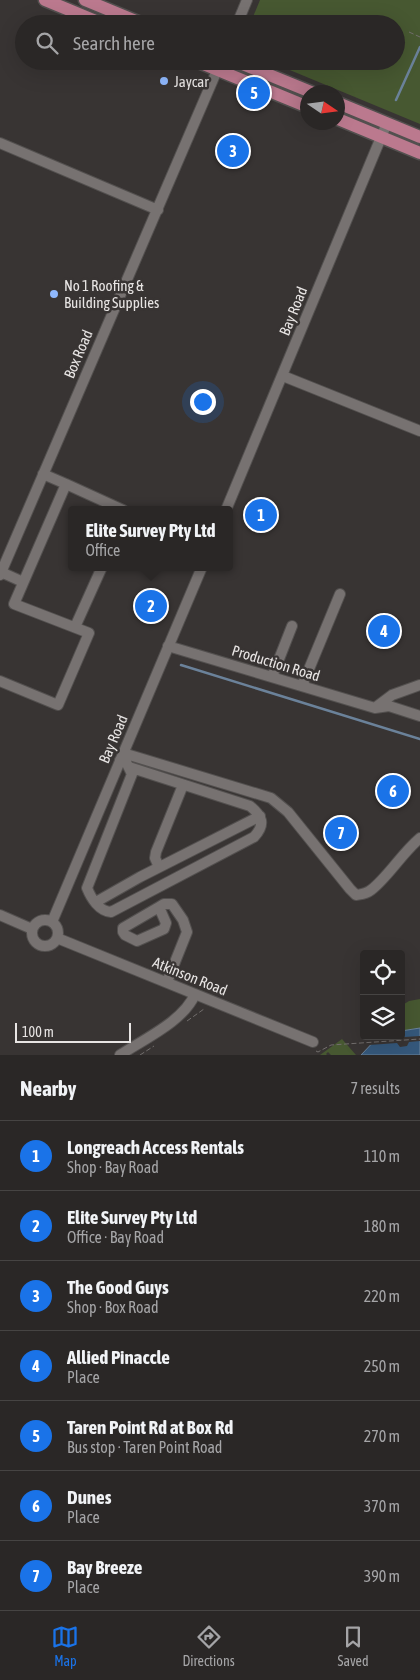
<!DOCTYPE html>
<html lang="en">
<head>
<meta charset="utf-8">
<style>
  body { margin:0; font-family:"Asap Condensed",sans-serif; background:#363332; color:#f1f3f6 }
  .controls { position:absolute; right:15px; bottom:15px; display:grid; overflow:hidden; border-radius:5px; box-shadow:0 5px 20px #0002 }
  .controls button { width:45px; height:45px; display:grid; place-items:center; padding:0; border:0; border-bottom:1px solid #464443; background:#2a2726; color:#f1f3f6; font:25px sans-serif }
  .compass { position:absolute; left:300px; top:85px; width:45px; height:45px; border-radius:50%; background:#2a2726; box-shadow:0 5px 20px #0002; rotate:103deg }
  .scale { position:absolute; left:15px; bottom:12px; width:116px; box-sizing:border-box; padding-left:5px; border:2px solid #e8e5e4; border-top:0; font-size:14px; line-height:18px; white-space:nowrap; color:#e8e5e4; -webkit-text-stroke:4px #383433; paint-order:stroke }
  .you { position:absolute; left:202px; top:401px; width:18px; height:18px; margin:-12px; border:4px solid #fff; border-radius:50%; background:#1a73e8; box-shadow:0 0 0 8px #1a73e833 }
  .badge { display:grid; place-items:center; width:32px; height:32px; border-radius:50%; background:#1a73e8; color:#fff; font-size:16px; font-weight:700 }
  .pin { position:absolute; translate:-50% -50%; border:2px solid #fff; box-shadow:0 1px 5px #0006 }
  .popup { position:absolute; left:68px; top:506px; width:165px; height:65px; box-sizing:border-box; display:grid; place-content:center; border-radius:5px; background:#2a2726; filter:drop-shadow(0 1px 4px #0005); font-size:16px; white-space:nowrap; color:#a5a5a7 }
  .popup b { font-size:19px; color:#f1f3f6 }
  .popup::after { content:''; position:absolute; left:50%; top:100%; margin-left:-10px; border:10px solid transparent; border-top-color:#2a2726 }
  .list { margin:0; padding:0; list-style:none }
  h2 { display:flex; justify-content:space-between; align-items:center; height:65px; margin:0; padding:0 20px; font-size:21px }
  h2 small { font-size:16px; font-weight:400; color:#a5a5a7 }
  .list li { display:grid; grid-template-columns:32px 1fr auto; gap:15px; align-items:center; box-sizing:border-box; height:70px; padding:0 20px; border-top:1px solid #464443 }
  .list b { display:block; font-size:19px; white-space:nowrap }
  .list p { margin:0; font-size:16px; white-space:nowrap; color:#a5a5a7 }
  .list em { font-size:16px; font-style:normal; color:#a5a5a7 }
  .icon { flex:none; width:28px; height:28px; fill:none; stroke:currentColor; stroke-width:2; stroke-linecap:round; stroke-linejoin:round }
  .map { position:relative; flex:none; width:420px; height:1055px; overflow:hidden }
  .search { position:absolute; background:#2a2726; box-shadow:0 5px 20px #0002; left:15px; right:15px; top:15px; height:55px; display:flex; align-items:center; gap:12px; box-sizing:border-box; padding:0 18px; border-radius:28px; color:#a5a5a7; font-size:19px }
  .sheet { height:555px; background:#2a2726 }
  nav { display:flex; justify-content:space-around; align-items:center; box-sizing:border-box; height:70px; border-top:1px solid #464443; background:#2a2726; font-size:14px; color:#a5a5a7 }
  nav a { display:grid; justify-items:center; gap:2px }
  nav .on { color:#1a73e8 }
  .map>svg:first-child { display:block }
  .green { fill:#475831 }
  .water { fill:#35587b; stroke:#6b829a }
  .pier { fill:#383433 }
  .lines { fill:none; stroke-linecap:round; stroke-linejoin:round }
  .stream { stroke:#6b829a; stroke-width:2.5 }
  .minor-casing { stroke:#53504f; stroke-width:12 }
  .major-casing { stroke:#53504f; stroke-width:15 }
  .path { stroke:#726e6d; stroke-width:1; stroke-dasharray:5 2.5; stroke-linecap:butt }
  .minor { stroke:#777271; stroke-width:10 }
  .major { stroke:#bb798e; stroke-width:12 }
  .poi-dot { fill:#8fb8fd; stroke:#383433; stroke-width:2 }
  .labels { text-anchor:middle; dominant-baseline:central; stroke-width:5; stroke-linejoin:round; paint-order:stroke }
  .poi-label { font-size:15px; fill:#e8e5e4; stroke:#383433; text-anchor:start }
  .street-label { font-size:15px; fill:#e8e5e4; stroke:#383433 }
</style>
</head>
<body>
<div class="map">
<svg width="420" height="1055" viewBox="0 0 420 1055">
  <rect width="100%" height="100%" fill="#383433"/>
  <path class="green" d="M260 0H420V124L268 61H396V24H250Z
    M420 999V1028L401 1031V1006L409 1001Z
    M342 1039 356 1055H331L328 1052 326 1054 327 1055H320Z"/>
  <path class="water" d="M420 1028V1055H361L379 1036H401V1031Z"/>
  <path class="pier" d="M420 1036V1041L409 1042 407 1046 400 1047 397 1043 369 1045 373 1039Z"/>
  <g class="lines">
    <path class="stream" d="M396 100 420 47
      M181 665 420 739"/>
    <g class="minor-casing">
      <path id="minor" d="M237 24 247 0
        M0 143 158 210
        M283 376 420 431
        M66 484 123 510
        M226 510 387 123
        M1 572 23 582
        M0 575 221 61
        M75 627 102 567
        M168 646 375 708 389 706 420 716
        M272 677 292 626
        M0 681 58 705 89 633 14 604 66 484 43 474
        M302 686 340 594
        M376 707 392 695 420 685
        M123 753 271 798 288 812 350 889 356 895C362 894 366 894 371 890 388 877 402 853 420 838
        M120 760 126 762 132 774 87 888C91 898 99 911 111 912L254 837C266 824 262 816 250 806L129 767
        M159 867 155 858 156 852 183 785
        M96 902 140 877 260 816
        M159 907 166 923 164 929 137 941 125 935 123 932V928L159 907 164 904H172L183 920 187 932 167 982
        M0 915 32 929
        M32 933a13 13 0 1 1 26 0a13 13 0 1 1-26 0Z
        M52 922 202 567
        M57 938 313 1042
        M120 1055C144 1039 184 1021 195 994"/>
    </g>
    <g class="major-casing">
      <path id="major" d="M45 0 103 24
        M85 0 143 24
        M196 61 308 107
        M235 61 311 92
        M338 103 420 137
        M338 119 420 153"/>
    </g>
    <path class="path" d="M409 32 420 37
      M187 1021 204 1009
      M316 1051 318 1052 331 1045 420 1039
      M140 1055 154 1046"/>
    <use href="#minor" class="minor"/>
    <use href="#major" class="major"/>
  </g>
  <g class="poi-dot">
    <circle cx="164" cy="81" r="5"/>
    <circle cx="54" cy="294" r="5"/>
  </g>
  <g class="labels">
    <g class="poi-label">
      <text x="174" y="81">Jaycar</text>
      <text x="64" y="285">No 1 Roofing &amp;<tspan x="64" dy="17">Building Supplies</tspan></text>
    </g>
    <g class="street-label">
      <text transform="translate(293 311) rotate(-68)">Bay Road</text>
      <text transform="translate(78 354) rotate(-67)">Box Road</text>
      <text transform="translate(276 663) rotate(17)">Production Road</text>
      <text transform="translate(113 739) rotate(-67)">Bay Road</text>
      <text transform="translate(190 976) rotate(22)">Atkinson Road</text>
    </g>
  </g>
</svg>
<div class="controls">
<button><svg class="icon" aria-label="locate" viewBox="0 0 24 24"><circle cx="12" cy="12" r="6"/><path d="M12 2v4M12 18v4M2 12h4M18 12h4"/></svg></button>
<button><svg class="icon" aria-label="layers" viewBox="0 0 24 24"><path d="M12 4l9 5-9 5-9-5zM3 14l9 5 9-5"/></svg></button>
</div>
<svg class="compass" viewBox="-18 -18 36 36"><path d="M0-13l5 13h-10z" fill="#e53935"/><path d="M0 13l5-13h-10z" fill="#a5a5a7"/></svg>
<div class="scale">100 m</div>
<div class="you"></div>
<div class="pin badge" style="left:261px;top:515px">1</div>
<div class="pin badge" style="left:151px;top:606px">2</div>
<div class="popup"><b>Elite Survey Pty Ltd</b>Office</div>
<div class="pin badge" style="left:233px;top:151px">3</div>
<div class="pin badge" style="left:384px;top:631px">4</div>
<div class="pin badge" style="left:254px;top:93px">5</div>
<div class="pin badge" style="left:393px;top:791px">6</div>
<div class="pin badge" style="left:341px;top:833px">7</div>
<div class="search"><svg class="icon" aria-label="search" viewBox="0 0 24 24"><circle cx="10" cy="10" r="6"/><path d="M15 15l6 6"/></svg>Search here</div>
</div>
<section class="sheet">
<h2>Nearby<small>7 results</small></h2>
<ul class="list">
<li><span class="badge">1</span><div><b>Longreach Access Rentals</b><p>Shop · Bay Road</p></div><em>110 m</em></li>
<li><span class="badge">2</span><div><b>Elite Survey Pty Ltd</b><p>Office · Bay Road</p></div><em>180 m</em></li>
<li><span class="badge">3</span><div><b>The Good Guys</b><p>Shop · Box Road</p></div><em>220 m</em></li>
<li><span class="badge">4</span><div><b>Allied Pinaccle</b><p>Place</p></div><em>250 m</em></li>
<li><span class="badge">5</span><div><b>Taren Point Rd at Box Rd</b><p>Bus stop · Taren Point Road</p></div><em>270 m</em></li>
<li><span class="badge">6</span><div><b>Dunes</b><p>Place</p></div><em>370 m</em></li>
<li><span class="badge">7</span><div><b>Bay Breeze</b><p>Place</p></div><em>390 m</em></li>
</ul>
</section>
<nav>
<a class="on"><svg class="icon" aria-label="map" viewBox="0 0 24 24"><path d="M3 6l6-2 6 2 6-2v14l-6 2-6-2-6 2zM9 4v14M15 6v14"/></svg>Map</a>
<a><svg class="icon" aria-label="directions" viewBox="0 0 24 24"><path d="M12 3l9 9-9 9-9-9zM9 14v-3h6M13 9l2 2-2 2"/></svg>Directions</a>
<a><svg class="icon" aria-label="saved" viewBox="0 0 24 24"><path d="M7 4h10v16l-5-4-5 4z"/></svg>Saved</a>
</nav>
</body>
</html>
